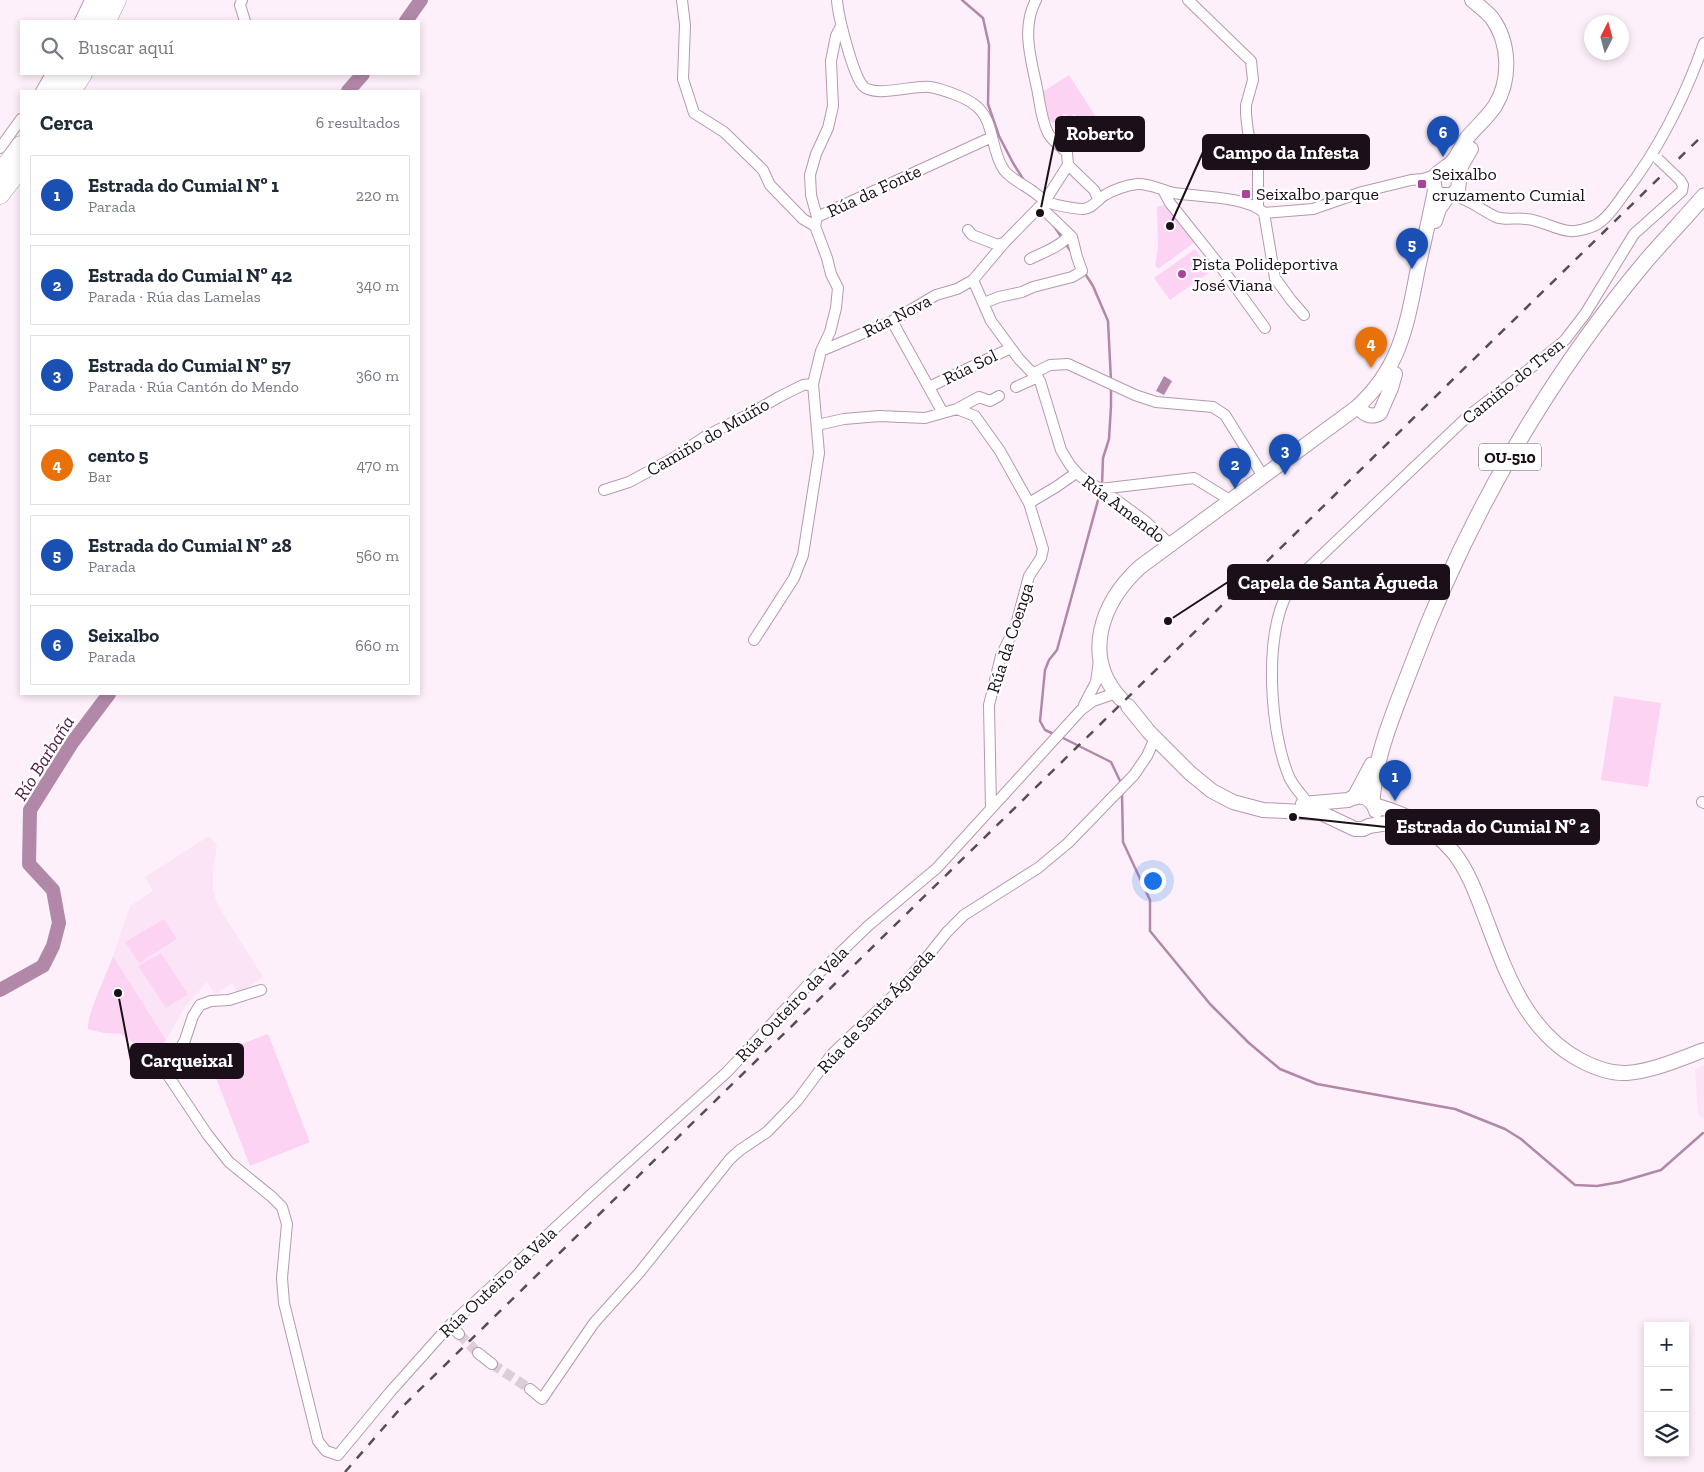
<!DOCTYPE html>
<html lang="es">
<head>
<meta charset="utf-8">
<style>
  body { margin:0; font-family:"Zilla Slab",serif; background:#f6f6f7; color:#1f2937 }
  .controls { position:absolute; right:15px; bottom:15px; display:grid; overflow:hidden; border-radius:0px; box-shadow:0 2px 8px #0003 }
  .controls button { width:45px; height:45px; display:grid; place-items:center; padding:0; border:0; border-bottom:1px solid #e0e1e3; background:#fff; color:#1f2937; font:25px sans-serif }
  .compass { position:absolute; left:1584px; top:15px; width:45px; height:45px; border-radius:50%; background:#fff; box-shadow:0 2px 8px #0003; rotate:6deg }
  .you { position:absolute; left:1152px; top:880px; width:18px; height:18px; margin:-12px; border:4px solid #fff; border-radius:50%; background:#1a73e8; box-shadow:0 0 0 8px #1a73e833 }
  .badge { display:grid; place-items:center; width:32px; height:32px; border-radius:50%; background:#ae409e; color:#fff; font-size:16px; font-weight:700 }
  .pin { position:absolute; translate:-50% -41px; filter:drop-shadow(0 1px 2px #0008) }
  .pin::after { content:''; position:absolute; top:26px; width:18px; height:15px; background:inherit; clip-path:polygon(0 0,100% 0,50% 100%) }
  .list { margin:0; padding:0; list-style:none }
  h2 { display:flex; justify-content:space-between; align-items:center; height:65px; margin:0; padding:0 20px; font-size:21px }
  h2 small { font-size:16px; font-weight:400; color:#747a83 }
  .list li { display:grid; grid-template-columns:32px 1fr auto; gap:15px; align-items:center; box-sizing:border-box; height:80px; margin:0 10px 10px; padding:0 10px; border:1px solid #e0e1e3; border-radius:0px }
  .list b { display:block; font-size:19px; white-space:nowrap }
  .list p { margin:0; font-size:16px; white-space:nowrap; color:#747a83 }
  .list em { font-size:16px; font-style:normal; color:#747a83 }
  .icon { flex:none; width:28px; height:28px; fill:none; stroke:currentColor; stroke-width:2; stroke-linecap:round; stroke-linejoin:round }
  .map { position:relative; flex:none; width:1704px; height:1472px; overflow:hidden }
  .search { position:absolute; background:#fff; box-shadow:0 2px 8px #0003; left:20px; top:20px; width:400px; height:55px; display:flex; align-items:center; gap:12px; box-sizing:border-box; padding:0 18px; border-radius:0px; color:#747a83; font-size:19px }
  .panel { position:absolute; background:#fff; box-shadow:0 2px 8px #0003; left:20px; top:90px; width:400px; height:605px; border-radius:0px }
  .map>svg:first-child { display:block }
  .built { fill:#fbe4f6 }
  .green { fill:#fdd3f4 }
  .water { fill:#b288a9 }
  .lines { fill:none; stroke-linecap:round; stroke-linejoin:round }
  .stream { stroke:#b288a9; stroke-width:2.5 }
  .river { stroke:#b288a9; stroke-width:14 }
  .street-tunnel { stroke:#dbced8; stroke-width:10; stroke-dasharray:10 5; stroke-linecap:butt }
  .street-casing { stroke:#b698b0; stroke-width:12 }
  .secondary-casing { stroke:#b698b0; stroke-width:16 }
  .primary-casing { stroke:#b698b0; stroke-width:17 }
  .highway-casing { stroke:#b698b0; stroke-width:19 }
  .street { stroke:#fff; stroke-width:10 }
  .secondary { stroke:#fff; stroke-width:14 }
  .primary { stroke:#fff; stroke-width:15 }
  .highway { stroke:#fff; stroke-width:18 }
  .rail { stroke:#584c56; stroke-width:2.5; stroke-dasharray:9 9; stroke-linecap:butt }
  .street-bridge-casing { stroke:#b698b0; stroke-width:12; stroke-linecap:butt }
  .street-bridge { stroke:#fff; stroke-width:10 }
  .poi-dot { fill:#ae409e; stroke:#fff; stroke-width:2 }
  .labels { text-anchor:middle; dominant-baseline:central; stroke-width:4.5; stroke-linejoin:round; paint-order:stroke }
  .shield { fill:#fff; stroke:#5f585e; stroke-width:1 }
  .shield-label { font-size:16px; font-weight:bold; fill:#1b1019 }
  .poi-label { font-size:18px; fill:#1b1019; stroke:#fff; text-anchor:start }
  .street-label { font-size:18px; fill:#1b1019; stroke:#fff }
  .water-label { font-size:19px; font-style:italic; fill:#4f1c48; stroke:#fff }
  .leader { fill:none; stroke:#1b1019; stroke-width:2 }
  .callout-dot { fill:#1b1019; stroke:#fff; stroke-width:2 }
  .callout { fill:#1b1019; stroke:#1b1019; stroke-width:2 }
  .callout-label { font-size:19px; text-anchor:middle; font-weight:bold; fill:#fff }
</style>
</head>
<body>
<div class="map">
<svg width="1704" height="1472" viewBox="0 0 1704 1472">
  <rect width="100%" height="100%" fill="#fdf0fa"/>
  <path class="built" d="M209 836 217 845 213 870V890L216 900 222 912 263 977 238 994 232 983 215 994 207 982 185 1007 166 1040 113 956 130 906 153 891 145 877Z
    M1704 1065V1118L1698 1115 1695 1070Z"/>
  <path class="green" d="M1069 75 1096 117 1099 128 1093 129C1091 145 1082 148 1068 153L1060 138 1081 126 1075 114 1068 118 1066 114 1058 118 1059 120 1052 123 1047 116 1041 93Z
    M1163 205 1171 209 1195 242 1158 269 1155 265 1158 249 1157 207Z
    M1195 249 1211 271 1170 300 1154 278Z
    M1614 696 1661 703 1648 787 1601 780Z
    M164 919 177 939 139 963 125 942Z
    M161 953 188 994 166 1008 138 966Z
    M113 956 166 1040 154 1057 121 1034 104 1033 88 1029C86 1016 108 971 113 956Z
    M268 1034 310 1142 250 1166 208 1057Z"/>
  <path class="water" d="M1164 376 1172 381 1164 395 1156 391Z"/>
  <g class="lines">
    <path class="stream" d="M962 0 983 18 989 45 988 104 999 136 1013 163 1025 182
      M1054 226 1062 238
      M1065 243 1072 253
      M1084 272 1093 286 1108 321 1111 381
      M1102 485 1103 458 1109 439 1111 406V387
      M1056 735 1045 730 1040 721 1045 670 1049 660 1057 650 1100 493
      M1061 737 1111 762 1121 783
      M1122 793 1123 842 1150 900V931L1210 1004 1249 1043 1280 1069 1317 1084 1455 1109 1505 1129 1521 1139 1575 1185 1597 1186 1620 1182 1661 1170 1703 1133"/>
    <path class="river" d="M406 21 421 0
      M348 91 363 74
      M0 990 43 966 53 946 59 923 53 890 29 864 30 810 72 743 109 694"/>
    <path class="street-tunnel" d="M459 1334 478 1353
      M492 1364 530 1389"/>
    <g class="street-casing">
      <path id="street" d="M242 0 240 5 245 21
        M682 0 685 25 683 79 694 113 724 132 763 170 770 185 803 219 815 226
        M837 0C838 16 853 75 863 86 874 98 913 85 930 87 942 89 965 97 975 105 995 120 990 150 1004 170 1010 178 1022 184 1031 190 1038 195 1045 202 1053 204 1062 206 1074 209 1083 209 1094 208 1096 200 1105 195 1113 190 1127 185 1137 184 1149 183 1161 190 1174 193 1197 197 1248 196 1264 213L1313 209 1362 192 1411 180 1423 179 1435 175
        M1188 0 1251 61 1253 80 1246 105V114L1248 132 1258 170V207
        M80 21 90 0
        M41 91 51 74
        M0 148 21 119
        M1068 165 1094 190 1099 200
        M1163 190 1170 203 1221 267 1265 328
        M1452 195C1469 199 1481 210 1496 217 1507 221 1516 217 1526 219 1542 220 1555 230 1570 231 1577 232 1594 227 1599 223 1609 216 1617 204 1624 194 1659 149 1685 97 1704 43
        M1264 213 1275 278 1291 300 1304 315
        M817 217 992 137
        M968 230 972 235 998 245 1005 242
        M1030 259C1042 253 1062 246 1069 235
        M973 280 991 321 1019 359 1040 381 1061 450 1070 465 1080 476 1115 499 1145 521 1172 546
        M973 280 1005 242 1045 201 1068 165 1067 153C1061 146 1052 141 1048 133 1041 119 1040 103 1037 88 1031 59 1021 28 1036 0
        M984 303 999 297 1022 292 1033 287 1072 277 1082 271 1077 257 1072 237 1044 210 1045 201
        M892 321 943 413
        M821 351 892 321 936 295 957 289 973 280
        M1034 373 1050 365 1068 364 1135 395 1156 402 1213 407 1225 415 1263 476
        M929 387 1011 348
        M1016 387 1038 377
        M957 409 979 397 990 401 999 396
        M817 425 844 419 879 416 925 418 957 409 975 416 1000 451 1029 503 1043 549 1041 558 1029 576 1016 625 1001 656 989 705 991 808
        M1100 489 1194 478 1230 500
        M604 490 629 482 672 459 706 436 755 411 779 397 803 385 813 384
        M1029 503 1056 487 1076 473
        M754 640 794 578 803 555 819 453 813 384 821 351 830 332 836 308 838 288 831 274 827 258 815 226 817 217 811 195 810 175 816 154 828 128 833 106 831 61 836 36 841 26
        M1084 705 1096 682 1099 660
        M1702 802 1704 803
        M1309 804C1302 796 1295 788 1290 779 1270 734 1263 636 1288 592 1292 585 1297 580 1302 574L1467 417 1541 360 1565 340 1585 314 1634 234 1682 191 1683 185 1680 180
        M261 990 229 1000 211 1001 200 1005 193 1016 185 1040 167 1074 207 1134 229 1162 272 1197 282 1207 287 1224 282 1278 284 1303 318 1441 326 1451 338 1455 391 1391 450 1325 594 1192 727 1072 817 975 868 926 937 868 1081 710 1093 701 1116 693
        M450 1325 459 1334
        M478 1353 492 1364
        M530 1389 542 1399 594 1323 639 1273 730 1159 740 1150 767 1132 797 1101 832 1054 895 994 923 962 947 932 964 915 1038 868 1068 843 1134 775 1147 756 1155 738"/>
    </g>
    <g class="secondary-casing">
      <path id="secondary" d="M1441 195H1452L1458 189 1461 166 1471 149
        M1435 221 1439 209 1448 196
        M1361 408 1363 412C1368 416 1374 417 1380 413L1391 388 1395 374
        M1121 699C1081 656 1102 602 1140 567L1356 408C1401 368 1407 324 1418 268 1424 242 1430 216 1435 190L1433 179C1438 170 1447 168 1453 161 1459 154 1462 145 1467 138 1476 127 1487 118 1495 106 1511 80 1510 43 1492 18 1486 11 1479 6 1472 0
        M1128 706 1149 732 1190 773 1212 791 1233 802 1263 810 1321 813 1355 829H1363L1369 826 1394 822 1413 826
        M1303 804 1348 800C1360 793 1372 797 1376 811
        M1374 805C1408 815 1430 825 1454 853 1468 871 1476 893 1484 914 1505 969 1524 1030 1580 1060 1595 1068 1610 1074 1627 1073 1653 1071 1680 1059 1704 1050"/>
    </g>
    <g class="primary-casing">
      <path id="primary" d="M1355 797 1372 765
        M1372 802C1375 754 1395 710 1412 665 1466 520 1546 380 1646 261 1665 239 1685 218 1704 196"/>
    </g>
    <g class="highway-casing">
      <path id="highway" d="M94 21 104 0
        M107 21 117 0
        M56 91 66 74
        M72 91 83 74
        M0 173 21 145
        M0 195 21 168"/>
    </g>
    <use href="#street" class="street"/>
    <use href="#secondary" class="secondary"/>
    <use href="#primary" class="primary"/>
    <use href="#highway" class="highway"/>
    <path class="rail" d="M345 1472 399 1410 1704 134"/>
    <g class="street-bridge-casing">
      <path id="street-bridge" d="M1658 159 1680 180"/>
    </g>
    <use href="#street-bridge" class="street-bridge"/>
  </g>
  <g class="poi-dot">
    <rect x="1417" y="179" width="10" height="10" rx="2.5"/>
    <rect x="1241" y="189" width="10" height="10" rx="2.5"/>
    <circle cx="1182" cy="274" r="5"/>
  </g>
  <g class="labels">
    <rect class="shield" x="1479" y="443.5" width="62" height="27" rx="4"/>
    <g class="shield-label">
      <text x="1510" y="457">OU-510</text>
    </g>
    <g class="poi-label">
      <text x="1432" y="174">Seixalbo<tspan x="1432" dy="21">cruzamento Cumial</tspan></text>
      <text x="1256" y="194">Seixalbo parque</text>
      <text x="1192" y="264">Pista Polideportiva<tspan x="1192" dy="21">José Viana</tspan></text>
    </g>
    <g class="street-label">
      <text transform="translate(874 191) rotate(-25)">Rúa da Fonte</text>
      <text transform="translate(897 316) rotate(-27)">Rúa Nova</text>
      <text transform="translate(970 367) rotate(-26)">Rúa Sol</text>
      <text transform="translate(1513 381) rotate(-39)">Camiño do Tren</text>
      <text transform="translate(708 437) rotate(-30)">Camiño do Muíño</text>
      <text transform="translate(1124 509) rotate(37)">Rúa Amendo</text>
      <text transform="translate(1010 638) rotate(-72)">Rúa da Coenga</text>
      <text transform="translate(792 1004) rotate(-46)">Rúa Outeiro da Vela</text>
      <text transform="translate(876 1011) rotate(-47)">Rúa de Santa Águeda</text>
      <text transform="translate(498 1282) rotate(-43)">Rúa Outeiro da Vela</text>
    </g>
    <g class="water-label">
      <text transform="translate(44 758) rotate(-58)">Río Barbaña</text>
    </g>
  </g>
  <path class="leader" d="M1040 213L1056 134M1170 226L1203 152M1168 621L1228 582M1293 817L1386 827M118 993L131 1061"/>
  <g class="callout-dot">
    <circle cx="1040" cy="213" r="5"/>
    <circle cx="1170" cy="226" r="5"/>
    <circle cx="1168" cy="621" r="5"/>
    <circle cx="1293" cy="817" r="5"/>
    <circle cx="118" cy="993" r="5"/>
  </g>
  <g class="callout">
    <rect x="1056" y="117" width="88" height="34" rx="5"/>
    <rect x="1203" y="135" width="166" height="34" rx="5"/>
    <rect x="1228" y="565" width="221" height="34" rx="5"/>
    <rect x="1386" y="810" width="213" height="34" rx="5"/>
    <rect x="131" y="1044" width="112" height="34" rx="5"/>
  </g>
  <g class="callout-label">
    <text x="1100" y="140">Roberto</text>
    <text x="1286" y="159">Campo da Infesta</text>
    <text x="1338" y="589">Capela de Santa Águeda</text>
    <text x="1493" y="833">Estrada do Cumial Nº 2</text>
    <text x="187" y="1067">Carqueixal</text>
  </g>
</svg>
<div class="controls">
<button>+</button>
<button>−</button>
<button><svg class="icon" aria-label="layers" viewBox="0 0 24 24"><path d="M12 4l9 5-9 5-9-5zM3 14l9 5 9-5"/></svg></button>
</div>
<svg class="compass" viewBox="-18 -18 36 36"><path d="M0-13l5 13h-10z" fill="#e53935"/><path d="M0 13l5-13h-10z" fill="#747a83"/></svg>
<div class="you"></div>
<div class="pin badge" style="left:1395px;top:801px;background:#1a4fb4">1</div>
<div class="pin badge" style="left:1235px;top:489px;background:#1a4fb4">2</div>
<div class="pin badge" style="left:1285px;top:475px;background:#1a4fb4">3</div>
<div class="pin badge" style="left:1371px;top:368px;background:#e8710a">4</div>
<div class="pin badge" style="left:1412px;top:269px;background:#1a4fb4">5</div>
<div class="pin badge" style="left:1443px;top:157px;background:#1a4fb4">6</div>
<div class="search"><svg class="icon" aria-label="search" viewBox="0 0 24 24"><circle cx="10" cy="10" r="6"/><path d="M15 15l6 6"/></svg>Buscar aquí</div>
<section class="panel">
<h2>Cerca<small>6 resultados</small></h2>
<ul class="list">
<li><span class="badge" style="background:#1a4fb4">1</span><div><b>Estrada do Cumial Nº 1</b><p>Parada</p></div><em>220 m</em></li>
<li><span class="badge" style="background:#1a4fb4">2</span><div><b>Estrada do Cumial Nº 42</b><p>Parada · Rúa das Lamelas</p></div><em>340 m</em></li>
<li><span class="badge" style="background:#1a4fb4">3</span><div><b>Estrada do Cumial Nº 57</b><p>Parada · Rúa Cantón do Mendo</p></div><em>360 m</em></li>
<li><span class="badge" style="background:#e8710a">4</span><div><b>cento 5</b><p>Bar</p></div><em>470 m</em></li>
<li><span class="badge" style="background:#1a4fb4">5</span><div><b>Estrada do Cumial Nº 28</b><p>Parada</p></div><em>560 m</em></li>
<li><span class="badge" style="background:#1a4fb4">6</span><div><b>Seixalbo</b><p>Parada</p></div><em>660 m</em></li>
</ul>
</section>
</div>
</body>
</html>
